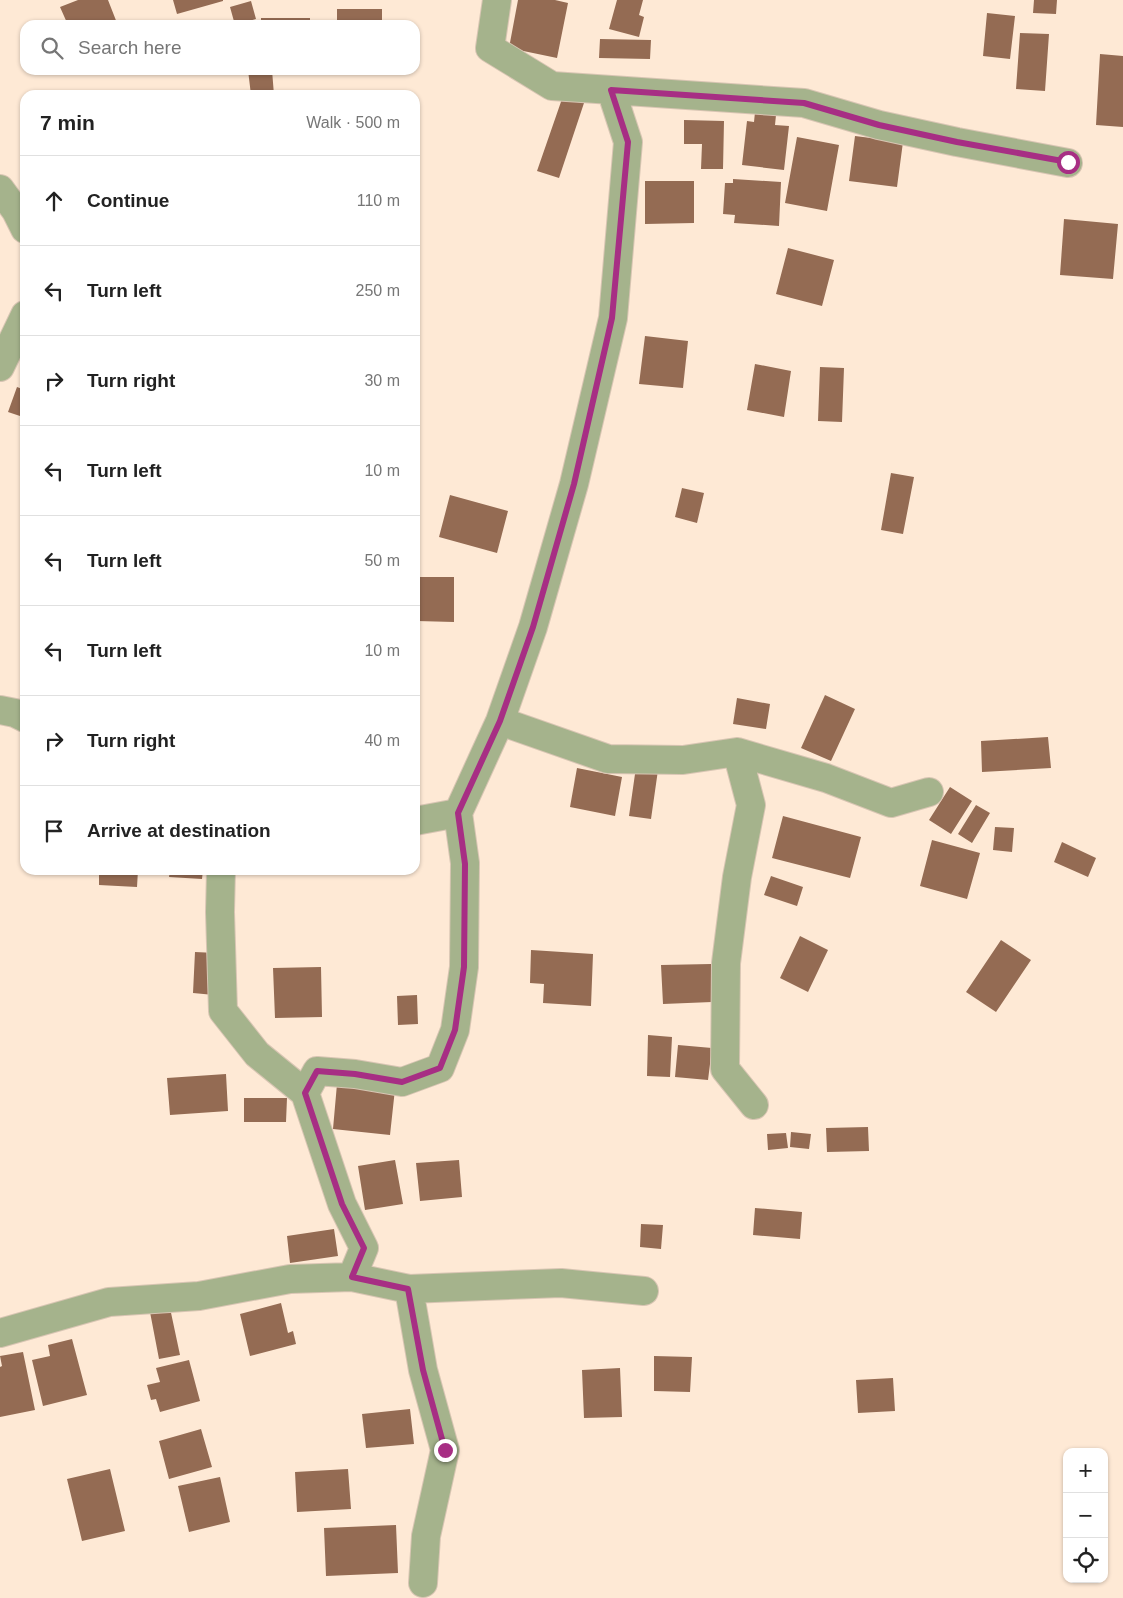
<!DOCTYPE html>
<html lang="en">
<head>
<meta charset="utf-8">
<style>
  body { margin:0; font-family:Helvetica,sans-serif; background:#f2f2f2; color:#222 }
  .controls { position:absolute; right:15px; bottom:15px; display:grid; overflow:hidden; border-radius:10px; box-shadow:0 1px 4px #0004 }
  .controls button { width:45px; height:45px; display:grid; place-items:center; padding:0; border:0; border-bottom:1px solid #e0e0e0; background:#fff; color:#222; font:25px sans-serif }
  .stop { position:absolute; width:15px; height:15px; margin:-11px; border:4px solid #a72e84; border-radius:50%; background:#fff }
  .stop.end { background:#a72e84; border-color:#fff; box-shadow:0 1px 5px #0008 }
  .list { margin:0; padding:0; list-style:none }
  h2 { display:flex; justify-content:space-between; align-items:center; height:65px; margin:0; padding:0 20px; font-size:21px }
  h2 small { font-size:16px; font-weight:400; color:#767676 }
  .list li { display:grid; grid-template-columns:32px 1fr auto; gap:15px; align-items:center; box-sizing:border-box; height:90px; padding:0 20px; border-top:1px solid #e0e0e0 }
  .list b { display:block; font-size:19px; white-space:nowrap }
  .list em { font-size:16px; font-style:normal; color:#767676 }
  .icon { flex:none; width:28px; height:28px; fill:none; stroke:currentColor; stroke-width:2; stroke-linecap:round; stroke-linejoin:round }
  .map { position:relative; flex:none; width:1123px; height:1598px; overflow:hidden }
  .search { position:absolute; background:#fff; box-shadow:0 1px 4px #0004; left:20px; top:20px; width:400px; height:55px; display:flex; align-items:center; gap:12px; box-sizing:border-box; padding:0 18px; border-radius:15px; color:#767676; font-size:19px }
  .panel { position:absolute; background:#fff; box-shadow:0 1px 4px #0004; left:20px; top:90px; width:400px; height:785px; border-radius:15px }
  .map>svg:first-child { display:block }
  .building { fill:#946b53 }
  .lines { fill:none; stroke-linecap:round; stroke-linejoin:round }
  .minor-casing { stroke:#d8c5b3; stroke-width:30 }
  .minor { stroke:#a5b38c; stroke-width:28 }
  .route { stroke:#a72e84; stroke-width:6 }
</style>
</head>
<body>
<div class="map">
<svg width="1123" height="1598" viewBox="0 0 1123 1598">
  <rect width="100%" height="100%" fill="#fee9d5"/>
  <path class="building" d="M78 0H108L117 23 112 25H68L60 7Z
    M173 0H223V1L177 14Z
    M518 0H555L568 3 557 58 509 48Z
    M617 0H643L639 15 644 17 639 37 609 29Z
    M1034 0H1057L1056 14 1033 13Z
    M251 1 256 19 235 25 230 7Z
    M337 9H382V25H337Z
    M987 13 1015 16 1010 59 983 56Z
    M261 18H310V25H261Z
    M1020 33 1049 34 1045 91 1016 89Z
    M600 39 651 40 650 59 599 58Z
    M1100 54 1123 56V127L1096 125Z
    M248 70H272L274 95H251Z
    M563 96 584 103 559 178 537 171Z
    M755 112 776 115 775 125 789 126 784 170 742 165 747 121 754 122Z
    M684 120 724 121 723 169H701L702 144H684Z
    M855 136 903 142 897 187 849 181Z
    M797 137 839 145 827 211 785 203Z
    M733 179 781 182 779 226 734 223 735 215 723 214 725 183H733Z
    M645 181H694V223L645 224Z
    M1064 219 1118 224 1113 279 1060 275Z
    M788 248 834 260 822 306 776 294Z
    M645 336 688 341 683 388 639 384Z
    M755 364 791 371 784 417 747 410Z
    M820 367 844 368 842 422 818 421Z
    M17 387 25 390V411L23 417 8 412Z
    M891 473 914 477 903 534 881 530Z
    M682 488 704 493 697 523 675 517Z
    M450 495 508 511 497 553 439 537Z
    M417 577H454V622L417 621Z
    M825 695 855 709 831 761 801 748Z
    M737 698 770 704 766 729 733 724Z
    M1048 737 1051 768 982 772 981 741Z
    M636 767 658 770 651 819 629 816Z
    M577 768 622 777 615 816 570 807Z
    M950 787 972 801 951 834 929 820Z
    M976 805 990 813 972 843 958 834Z
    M783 816 861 837 850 878 772 858Z
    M995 827 1014 828 1012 852 993 850Z
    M932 840 980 853 967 899 920 886Z
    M1062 842 1096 858 1088 877 1054 862Z
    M99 870H138L137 887 99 885Z
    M170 870H203L202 879 169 877Z
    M771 876 803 887 797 906 764 895Z
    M800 936 828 950 808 992 780 978Z
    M1001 940 1031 960 996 1012 966 992Z
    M531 950 593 954 591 1006 543 1003 544 984 530 983Z
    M195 952 216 953 214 995 193 993Z
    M711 964 712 1002 663 1004 661 965Z
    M321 967 322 1017 275 1018 273 968Z
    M417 995 418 1024 398 1025 397 996Z
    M648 1035 672 1037 670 1077 647 1076Z
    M678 1045 712 1048 708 1080 675 1077Z
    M226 1074 228 1111 170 1115 167 1078Z
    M337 1084 395 1089 390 1135 333 1129Z
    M244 1098H287L286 1122H244Z
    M868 1127 869 1151 827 1152 826 1128Z
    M791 1132 811 1134 809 1149 790 1147Z
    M786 1133 788 1148 768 1150 767 1134Z
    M395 1160 403 1204 365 1210 358 1166Z
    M459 1160 462 1197 420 1201 416 1163Z
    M755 1208 802 1212 800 1239 753 1235Z
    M641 1224 663 1225 661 1249 640 1247Z
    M334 1229 338 1256 290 1263 287 1236Z
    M281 1303 288 1333 293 1331 296 1344 250 1356 240 1314Z
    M170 1308 180 1355 159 1359 150 1312Z
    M72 1339 87 1395 43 1406 32 1360 50 1356 48 1345Z
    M23 1352 35 1410 0 1417V1367L2 1366 0 1356Z
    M654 1356 692 1357 690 1392 654 1391Z
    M189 1360 200 1401 160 1412 156 1399 151 1400 147 1385 160 1382 156 1368Z
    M620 1368 622 1417 584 1418 582 1370Z
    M893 1378 895 1411 858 1413 856 1380Z
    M410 1409 414 1444 366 1448 362 1414Z
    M201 1429 212 1467 169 1479 159 1441Z
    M110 1469 125 1531 82 1541 67 1479Z
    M348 1469 351 1509 297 1512 295 1472Z
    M220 1477 230 1522 189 1532 178 1486Z
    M396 1525 398 1573 326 1576 324 1528Z"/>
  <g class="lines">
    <g class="minor-casing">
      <path id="minor" d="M497 0 490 48 552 86 804 103 879 125 957 142 1068 163
        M0 189 16 211 25 229
        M0 367 25 315
        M0 710 15 713 25 718
        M500 721 608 759 683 760 737 752 826 778 891 803 929 792
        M737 752 751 805 737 877 726 963 725 1069 754 1105
        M415 821 458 813
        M221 870 220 912 223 1011 257 1054 305 1093
        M352 1277 364 1248 342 1204 305 1093 317 1071 355 1074 402 1082 440 1068 455 1030 464 967 465 863 458 813 500 721 533 627 574 484 613 318 628 142 611 90
        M409 1289 423 1370 445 1450 426 1536 423 1583
        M0 1333 109 1302 199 1296 290 1279 352 1277 409 1289 561 1283 644 1291"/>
    </g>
    <use href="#minor" class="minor"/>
  </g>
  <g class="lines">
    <path class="route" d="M445 1450 423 1370 408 1289 352 1277 364 1248 342 1204 305 1093 317 1071 355 1074 402 1082 440 1068 455 1030 464 967 465 864 458 813 500 721 533 627 574 484 612 318 628 142 611 90 804 103 879 125 957 142 1068 162"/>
  </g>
</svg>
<div class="controls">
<button>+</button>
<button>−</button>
<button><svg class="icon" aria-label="locate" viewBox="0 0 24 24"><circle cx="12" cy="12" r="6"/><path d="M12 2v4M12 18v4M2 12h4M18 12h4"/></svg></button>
</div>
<div class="stop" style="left:1068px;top:162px"></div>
<div class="stop end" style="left:445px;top:1450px"></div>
<div class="search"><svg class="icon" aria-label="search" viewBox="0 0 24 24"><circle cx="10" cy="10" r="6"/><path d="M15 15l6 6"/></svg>Search here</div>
<section class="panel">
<h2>7 min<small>Walk · 500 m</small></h2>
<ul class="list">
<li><svg class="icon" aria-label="ahead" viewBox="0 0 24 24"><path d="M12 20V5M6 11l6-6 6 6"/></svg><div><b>Continue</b></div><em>110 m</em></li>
<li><svg class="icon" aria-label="left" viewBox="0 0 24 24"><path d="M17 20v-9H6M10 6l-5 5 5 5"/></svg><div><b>Turn left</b></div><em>250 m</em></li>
<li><svg class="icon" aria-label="right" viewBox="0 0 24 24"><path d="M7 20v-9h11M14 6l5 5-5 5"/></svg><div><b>Turn right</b></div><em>30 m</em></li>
<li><svg class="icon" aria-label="left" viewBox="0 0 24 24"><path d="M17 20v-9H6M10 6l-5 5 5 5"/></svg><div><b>Turn left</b></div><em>10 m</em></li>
<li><svg class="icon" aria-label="left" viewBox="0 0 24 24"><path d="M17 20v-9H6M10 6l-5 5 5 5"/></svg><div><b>Turn left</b></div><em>50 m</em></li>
<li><svg class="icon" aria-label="left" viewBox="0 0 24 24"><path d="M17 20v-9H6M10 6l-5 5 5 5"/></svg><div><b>Turn left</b></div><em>10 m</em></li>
<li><svg class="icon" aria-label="right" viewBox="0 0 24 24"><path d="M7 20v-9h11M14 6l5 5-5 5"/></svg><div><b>Turn right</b></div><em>40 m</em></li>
<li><svg class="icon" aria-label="arrive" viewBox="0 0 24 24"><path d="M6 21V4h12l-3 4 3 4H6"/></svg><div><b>Arrive at destination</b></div></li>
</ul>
</section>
</div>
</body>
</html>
